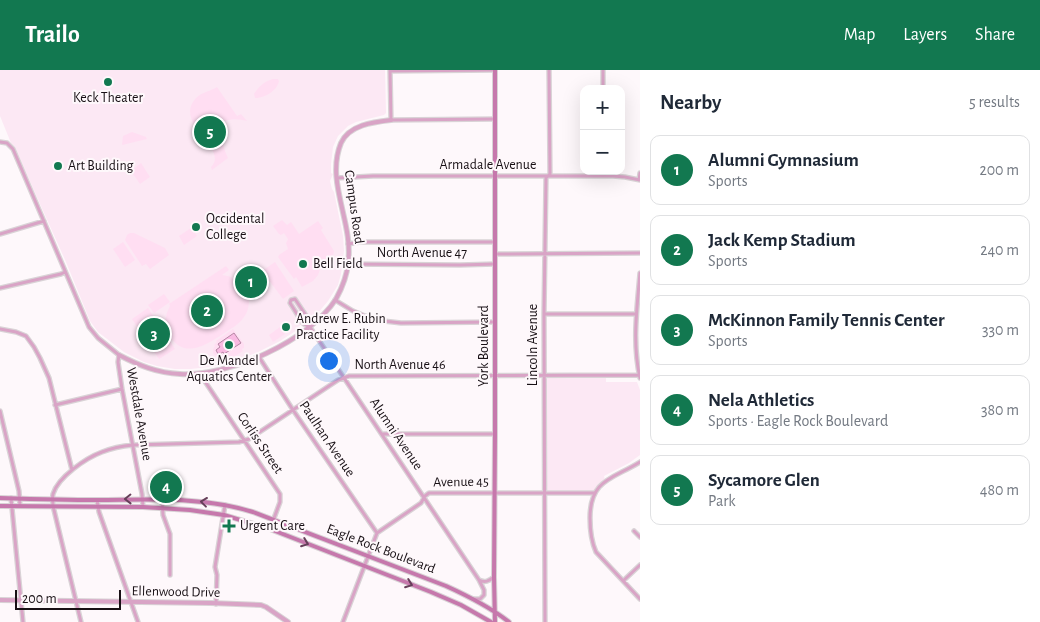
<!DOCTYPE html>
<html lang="en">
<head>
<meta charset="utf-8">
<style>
  body { margin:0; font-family:"Alegreya Sans",sans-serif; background:#f2f2f3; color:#1f2937 }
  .controls { position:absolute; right:15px; top:15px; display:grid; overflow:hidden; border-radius:10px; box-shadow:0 5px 20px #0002 }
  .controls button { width:45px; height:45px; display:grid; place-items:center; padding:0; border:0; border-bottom:1px solid #e0e1e3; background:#fff; color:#1f2937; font:25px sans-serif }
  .scale { position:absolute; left:15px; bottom:12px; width:106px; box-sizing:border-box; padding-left:5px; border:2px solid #181015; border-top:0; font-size:14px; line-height:18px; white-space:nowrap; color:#181015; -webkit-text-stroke:4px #fef8fb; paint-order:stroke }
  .you { position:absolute; left:328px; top:290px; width:18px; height:18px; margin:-12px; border:4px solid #fff; border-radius:50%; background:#1a73e8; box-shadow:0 0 0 8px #1a73e833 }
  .badge { display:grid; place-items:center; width:32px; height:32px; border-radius:50%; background:#127850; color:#fff; font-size:16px; font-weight:700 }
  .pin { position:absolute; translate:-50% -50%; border:2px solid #fff; box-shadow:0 1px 5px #0006 }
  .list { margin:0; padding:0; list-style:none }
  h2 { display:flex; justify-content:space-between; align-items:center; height:65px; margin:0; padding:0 20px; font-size:21px }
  h2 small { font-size:16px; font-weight:400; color:#747a83 }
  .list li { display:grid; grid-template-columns:32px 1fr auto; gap:15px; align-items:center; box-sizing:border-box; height:70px; margin:0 10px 10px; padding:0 10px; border:1px solid #e0e1e3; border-radius:10px }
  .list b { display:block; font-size:19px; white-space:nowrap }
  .list p { margin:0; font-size:16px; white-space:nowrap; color:#747a83 }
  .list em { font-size:16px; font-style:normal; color:#747a83 }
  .map { position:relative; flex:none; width:640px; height:552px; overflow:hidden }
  header { display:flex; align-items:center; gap:30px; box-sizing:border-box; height:70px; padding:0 25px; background:#127850; color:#fff }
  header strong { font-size:24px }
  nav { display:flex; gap:28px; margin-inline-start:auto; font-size:18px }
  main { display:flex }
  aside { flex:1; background:#fff }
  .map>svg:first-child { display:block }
  .built { fill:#fce8f4 }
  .green { fill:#ffdef2 }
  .water { fill:#f9bae2; stroke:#b687a4 }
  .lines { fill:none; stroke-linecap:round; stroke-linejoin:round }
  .minor-casing { stroke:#d9d3d6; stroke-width:5.5 }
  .tertiary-casing { stroke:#d9d3d6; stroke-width:6 }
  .secondary-casing { stroke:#d9d3d6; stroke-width:6 }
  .minor { stroke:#d9a4c6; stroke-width:3 }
  .tertiary { stroke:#d9a4c6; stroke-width:4 }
  .secondary { stroke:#c678ac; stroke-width:4 }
  .oneway { stroke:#663f59 }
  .poi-dot { fill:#127850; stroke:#fef8fb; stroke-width:2 }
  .labels { text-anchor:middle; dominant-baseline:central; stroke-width:4; stroke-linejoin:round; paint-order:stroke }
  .poi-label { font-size:14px; fill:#181015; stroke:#fef8fb; text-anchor:start }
  .street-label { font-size:14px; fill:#181015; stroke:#fef8fb }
</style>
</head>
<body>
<header>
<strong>Trailo</strong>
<nav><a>Map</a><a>Layers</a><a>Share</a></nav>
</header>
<main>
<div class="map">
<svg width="640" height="552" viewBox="0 0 640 552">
  <rect width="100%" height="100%" fill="#fef8fb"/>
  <path class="built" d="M0 0H385L386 43 384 45 356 52 348 56 338 66 333 77 331 94V103L333 104 330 111 332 119 334 122 343 166 344 181 341 204 338 215 328 231 317 244 314 245 298 257 297 260 280 271 258 282 241 289 216 296 191 299H175L157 296 144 292 124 282 98 262 90 251 66 192 35 123 15 77 11 73 0 46Z
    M606 305V312H637L640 320V385L629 393 604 406 605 410 594 422H545L546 306Z"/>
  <path class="green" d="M273 9H278L279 11C277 21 265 28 255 28L254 24C259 16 265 11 273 9Z
    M217 17 237 46 241 44 247 51C238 49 231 48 222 52 221 66 222 75 228 88L212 100 211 97C230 78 172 54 196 28 202 22 211 21 217 17Z
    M132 62 146 67 147 69 122 75 123 66Z
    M141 93 150 107 140 114 131 101Z
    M282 150 287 155 291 152 299 164 318 151 323 158 321 160 334 181 333 186 322 194 318 205 313 211 302 217 296 207 294 209 278 187 279 185 288 179 286 173 288 169 284 163 281 165 279 164 273 156Z
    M191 158 197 159 199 161 195 163 197 166 184 175 179 166Z
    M130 163H134L165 178 169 185 150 199 146 194 142 196 125 170 127 165Z
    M123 172 135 190 125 197 113 179Z
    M275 192 294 221 283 229 262 201Z
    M226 196 229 200 222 205C242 207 257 228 244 247 239 255 230 259 223 264 206 275 184 290 169 265 163 256 165 245 170 236L169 234Z
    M164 224 170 232 154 243 148 235Z
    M148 238 175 279 159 289 132 249Z
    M287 252 291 258 284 262 285 264 273 272 269 265Z
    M233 259 244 274V278L242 279 243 281 227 291 226 287 223 289 221 287 216 286C212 284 212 280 215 276L214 275 217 272 216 271Z"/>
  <path class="water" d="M234 263 241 273 224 284 223 282 220 284H218L216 280 220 277 218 274Z"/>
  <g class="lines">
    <g class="minor-casing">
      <path id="minor" d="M390 0 391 50 495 49
        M603 0V19
        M390 1 495 0
        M0 72 7 73 13 79 89 257 98 268 119 285 118 292 122 319 142 424 143 437
        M337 108 373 106H613L625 107 640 110
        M639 110 640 103
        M0 164 44 151
        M348 174 360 172H495
        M495 184 640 183
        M348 194 460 195 495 194
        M640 203C637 238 632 273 640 308
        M0 218 61 204 65 202
        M295 229 309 250 310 257 304 254 302 252 290 233 291 230Z
        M335 230 353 241 365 246 384 251 401 253 495 252
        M544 244H636
        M310 257 479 510 484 520V525L480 529H473
        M0 259 16 262 26 266 34 277 40 288 49 308 72 400
        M259 287 293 340 377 463
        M200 304 280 424V432L270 459
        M55 335 122 319
        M0 341 19 421 20 436
        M382 364H495
        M640 392C613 409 590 409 590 448 590 460 591 471 596 482L640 529
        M11 428 23 552
        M97 430 99 442 138 552
        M162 430 163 445 170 464V505
        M634 461 640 467
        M479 510C485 513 489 511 494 507
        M623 511 640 495
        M216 534 217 505 215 497 225 435
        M81 552 53 436C53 432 52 428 53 424 58 407 86 388 102 382 112 378 122 376 133 375L239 372 249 369 338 310 349 306 639 305
        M343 552 377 463 421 433 425 426 429 423H595
        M545 552 544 244 546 108 550 104 549 0"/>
    </g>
    <g class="tertiary-casing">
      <path id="tertiary" d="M119 285C138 295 157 303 180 304 229 307 309 271 336 229 342 218 347 206 348 193 354 153 325 112 341 73 349 55 373 52 391 50
        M0 530 211 533 261 535 266 537 288 552"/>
    </g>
    <g class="secondary-casing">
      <path id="secondary" d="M495 0V364L494 507 495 552
        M0 428C32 429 64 430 96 430 149 430 202 426 253 442L446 516C468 526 490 537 509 552
        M0 436 143 437 190 440 224 445 270 459 431 522 461 535 491 552"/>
    </g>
    <use href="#minor" class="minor"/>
    <use href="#tertiary" class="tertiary"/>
    <use href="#secondary" class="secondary"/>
  </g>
  <defs><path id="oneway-chevron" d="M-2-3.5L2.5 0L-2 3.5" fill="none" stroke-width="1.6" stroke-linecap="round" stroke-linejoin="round" transform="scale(1.25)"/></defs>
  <g class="oneway">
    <use href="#oneway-chevron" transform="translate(128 429) rotate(179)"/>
    <use href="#oneway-chevron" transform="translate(204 432) rotate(-173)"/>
    <use href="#oneway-chevron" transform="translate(305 473) rotate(21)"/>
    <use href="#oneway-chevron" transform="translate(409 514) rotate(21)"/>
  </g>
  <g class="poi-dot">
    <circle cx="108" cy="12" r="5"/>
    <circle cx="58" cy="96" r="5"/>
    <circle cx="196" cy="157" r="5"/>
    <circle cx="303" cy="194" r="5"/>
    <circle cx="286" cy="257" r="5"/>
    <circle cx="229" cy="275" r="5"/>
    <path d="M226.5 448.5h5v5h5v5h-5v5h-5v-5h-5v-5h5z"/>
  </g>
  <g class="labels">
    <g class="poi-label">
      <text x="108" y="28" text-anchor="middle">Keck Theater</text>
      <text x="68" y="96">Art Building</text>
      <text x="206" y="149">Occidental<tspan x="206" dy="16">College</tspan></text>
      <text x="313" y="194">Bell Field</text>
      <text x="296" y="249">Andrew E. Rubin<tspan x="296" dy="16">Practice Facility</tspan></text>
      <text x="229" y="291" text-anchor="middle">De Mandel<tspan x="229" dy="16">Aquatics Center</tspan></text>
      <text x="240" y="456">Urgent Care</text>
    </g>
    <g class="street-label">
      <text x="488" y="95">Armadale Avenue</text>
      <text transform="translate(354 137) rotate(82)">Campus Road</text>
      <text x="422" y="183">North Avenue 47</text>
      <text transform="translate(533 275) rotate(-90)">Lincoln Avenue</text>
      <text transform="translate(484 276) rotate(-90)">York Boulevard</text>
      <text x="400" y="295">North Avenue 46</text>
      <text transform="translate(139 344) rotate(80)">Westdale Avenue</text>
      <text transform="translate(396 364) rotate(56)">Alumni Avenue</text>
      <text transform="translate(327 369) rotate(56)">Paulhan Avenue</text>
      <text transform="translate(260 373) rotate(56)">Corliss Street</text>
      <text transform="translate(461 412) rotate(-1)">Avenue 45</text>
      <text transform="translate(381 479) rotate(21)">Eagle Rock Boulevard</text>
      <text transform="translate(176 522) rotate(1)">Ellenwood Drive</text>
    </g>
  </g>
</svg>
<div class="controls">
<button>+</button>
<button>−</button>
</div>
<div class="scale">200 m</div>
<div class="you"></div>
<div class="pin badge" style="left:251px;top:212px">1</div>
<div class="pin badge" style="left:207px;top:241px">2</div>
<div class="pin badge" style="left:154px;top:264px">3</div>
<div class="pin badge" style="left:166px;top:417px">4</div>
<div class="pin badge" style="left:210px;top:62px">5</div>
</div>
<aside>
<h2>Nearby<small>5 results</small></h2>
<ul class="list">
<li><span class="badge">1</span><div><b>Alumni Gymnasium</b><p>Sports</p></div><em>200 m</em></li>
<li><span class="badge">2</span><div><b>Jack Kemp Stadium</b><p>Sports</p></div><em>240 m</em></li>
<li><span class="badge">3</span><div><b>McKinnon Family Tennis Center</b><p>Sports</p></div><em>330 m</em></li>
<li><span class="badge">4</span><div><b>Nela Athletics</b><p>Sports · Eagle Rock Boulevard</p></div><em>380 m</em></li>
<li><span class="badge">5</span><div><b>Sycamore Glen</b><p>Park</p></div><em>480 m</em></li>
</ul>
</aside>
</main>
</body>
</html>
